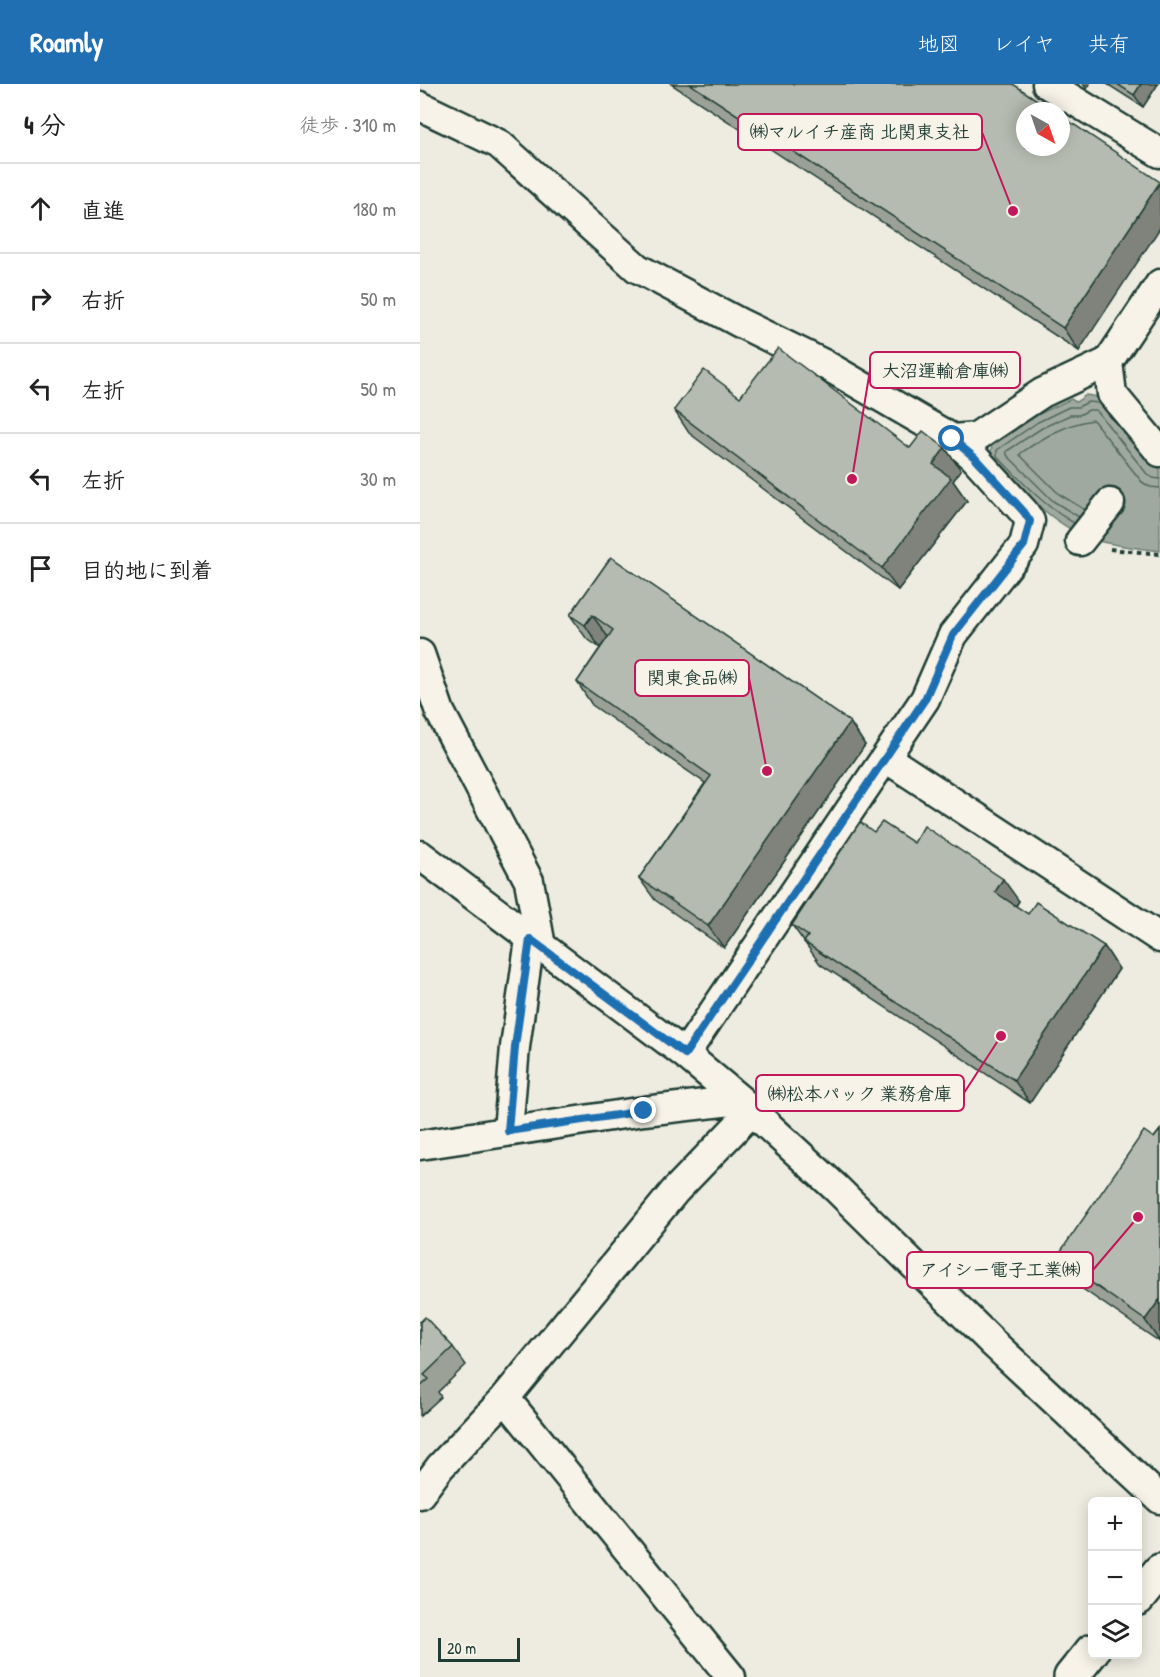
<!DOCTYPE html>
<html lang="ja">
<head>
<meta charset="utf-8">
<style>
  body { margin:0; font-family:"Patrick Hand","Klee One",sans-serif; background:#f6f6f6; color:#222 }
  .controls { position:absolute; right:18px; bottom:18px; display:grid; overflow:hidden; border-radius:9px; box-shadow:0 3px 15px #0003 }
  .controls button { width:54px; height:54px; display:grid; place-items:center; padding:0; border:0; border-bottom:2px solid #e0e0e0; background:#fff; color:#222; font:30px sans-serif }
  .compass { position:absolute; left:596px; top:18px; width:54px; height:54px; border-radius:50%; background:#fff; box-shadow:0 3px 15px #0003; rotate:140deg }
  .scale { position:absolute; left:18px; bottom:15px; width:82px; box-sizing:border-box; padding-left:6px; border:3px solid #1f3d34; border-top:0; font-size:16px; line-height:21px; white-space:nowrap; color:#1f3d34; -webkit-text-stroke:4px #f7f3e8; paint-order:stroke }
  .stop { position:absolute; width:18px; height:18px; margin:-14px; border:4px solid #1f6fb2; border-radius:50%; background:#fff }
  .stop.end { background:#1f6fb2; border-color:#fff; box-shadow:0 2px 6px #0008 }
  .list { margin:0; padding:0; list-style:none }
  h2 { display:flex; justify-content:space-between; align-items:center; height:78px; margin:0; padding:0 24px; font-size:26px }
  h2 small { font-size:20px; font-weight:400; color:#767676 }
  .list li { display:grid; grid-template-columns:39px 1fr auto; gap:18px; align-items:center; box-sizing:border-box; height:90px; padding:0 24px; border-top:2px solid #e0e0e0 }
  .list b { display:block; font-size:22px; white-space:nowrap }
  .list em { font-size:20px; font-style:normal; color:#767676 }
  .icon { flex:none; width:33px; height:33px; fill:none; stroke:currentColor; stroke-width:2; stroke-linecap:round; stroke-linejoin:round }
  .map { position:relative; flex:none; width:740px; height:1593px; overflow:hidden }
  header { display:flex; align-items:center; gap:36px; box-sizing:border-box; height:84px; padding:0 30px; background:#1f6fb2; color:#fff }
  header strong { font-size:28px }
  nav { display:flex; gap:33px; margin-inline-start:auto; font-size:21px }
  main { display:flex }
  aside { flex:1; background:#fff }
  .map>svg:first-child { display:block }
  .water { fill:#9fa99f; stroke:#6c7e74; stroke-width:1.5 }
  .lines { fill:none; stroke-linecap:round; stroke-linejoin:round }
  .shore { stroke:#52685f; stroke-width:1.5 }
  .street-casing { stroke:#1f3d34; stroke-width:33 }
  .secondary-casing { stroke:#1f3d34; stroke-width:38 }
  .path { stroke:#1f3d34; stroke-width:4; stroke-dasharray:4.5 4.5; stroke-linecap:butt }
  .street { stroke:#f7f3e8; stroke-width:28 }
  .secondary { stroke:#f7f3e8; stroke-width:33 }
  .wall { fill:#9ca197; stroke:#1f3d34; stroke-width:1.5 }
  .shaded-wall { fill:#7f837b; stroke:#1f3d34; stroke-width:1.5 }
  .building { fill:#b5bbb0; stroke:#1f3d34; stroke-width:1.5 }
  .route { stroke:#1f6fb2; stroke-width:8 }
  .leader { fill:none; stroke:#c2185b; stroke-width:2 }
  .callout-dot { fill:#c2185b; stroke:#f7f3e8; stroke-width:2 }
  .callout { fill:#f7f3e8; stroke:#c2185b; stroke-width:2 }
  .callout-label { font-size:18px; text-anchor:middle; font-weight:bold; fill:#1f3d34 }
</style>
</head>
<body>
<header>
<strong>Roamly</strong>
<nav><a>地図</a><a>レイヤ</a><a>共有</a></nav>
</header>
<main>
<aside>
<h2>4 分<small>徒歩 · 310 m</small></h2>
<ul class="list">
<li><svg class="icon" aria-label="ahead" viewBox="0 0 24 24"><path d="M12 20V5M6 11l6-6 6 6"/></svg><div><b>直進</b></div><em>180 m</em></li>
<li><svg class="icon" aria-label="right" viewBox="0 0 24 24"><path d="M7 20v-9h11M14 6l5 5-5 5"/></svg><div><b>右折</b></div><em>50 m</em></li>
<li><svg class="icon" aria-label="left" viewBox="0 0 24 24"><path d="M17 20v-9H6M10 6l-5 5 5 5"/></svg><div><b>左折</b></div><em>50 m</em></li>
<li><svg class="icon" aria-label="left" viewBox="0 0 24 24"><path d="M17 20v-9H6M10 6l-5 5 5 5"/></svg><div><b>左折</b></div><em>30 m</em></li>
<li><svg class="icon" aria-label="arrive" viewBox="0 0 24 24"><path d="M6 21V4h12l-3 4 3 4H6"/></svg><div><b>目的地に到着</b></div></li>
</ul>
</aside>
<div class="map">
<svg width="740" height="1593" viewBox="0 0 740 1593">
  <rect width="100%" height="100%" fill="#eeece1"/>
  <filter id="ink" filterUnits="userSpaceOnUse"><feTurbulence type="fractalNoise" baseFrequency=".0167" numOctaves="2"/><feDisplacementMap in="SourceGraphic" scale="12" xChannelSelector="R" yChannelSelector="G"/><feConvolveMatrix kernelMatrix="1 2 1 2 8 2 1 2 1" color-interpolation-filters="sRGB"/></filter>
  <g filter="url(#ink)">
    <path class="water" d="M666 311 684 314 740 385V467C718 464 696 462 675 456 636 445 597 402 570 373L572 361 615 332 651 315 656 318Z"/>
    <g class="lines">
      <path class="shore" d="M665 426 639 410 600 371 601 369C624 353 646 340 673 336L722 398 730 403 740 404
        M659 433 633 417 587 371V367L622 344 650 331H659L669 326H676L727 390 733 394 740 395
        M654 439C624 422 601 397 577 372V366L618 338 649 323H658L668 318 679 319"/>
      <g class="street-casing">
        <path id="street" d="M627 0 740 69
          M0 22 79 60 217 184 320 239 404 280 533 355 554 373 604 428 610 437 604 461 533 551 505 615 265 970
          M688 278 692 310 740 368
          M533 355 556 353 622 309 688 278 740 200
          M660 457 690 419
          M0 570 20 628 109 797 121 862
          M466 674 740 854
          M0 771 265 970 320 1016 416 1104 573 1259 740 1415
          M88 1047 95 963 110 855
          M0 1061 224 1027 320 1016
          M85 1314 311 1593
          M0 1410 20 1383 85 1314 255 1107 332 1027"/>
      </g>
      <g class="secondary-casing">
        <path id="secondary" d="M718 1514 740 1487
          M651 1593 672 1567"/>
      </g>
      <path class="path" d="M690 465 740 470"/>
      <use href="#street" class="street"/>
      <use href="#secondary" class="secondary"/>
    </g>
    <path class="wall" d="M251 0H593L659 267Z
      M687 0H738L723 23Z
      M320 313 490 364H525L541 386 533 397 547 417 478 506 269 349 254 326Z
      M191 473 430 638 445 661 304 864 235 816 219 794 285 699 172 621 157 598 180 564 166 554 150 531Z
      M454 748 494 759 599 817 596 822 608 830 684 862 699 885 610 1019 400 880 372 841Z
      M740 1046V1258L651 1197 636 1174Z
      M0 1238 33 1263 46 1281 18 1308 21 1313 0 1332Z"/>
    <path class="shaded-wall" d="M663 0H670L667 5Z
      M721 0H738L723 23 714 11Z
      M740 98V144L659 267 643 244Z
      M525 364 541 386 533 397 547 417 478 506 462 484 513 380Z
      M172 531 188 553 180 564 165 541Z
      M430 638 445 661 304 864 288 842Z
      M583 795 599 817 590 830 575 808Z
      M684 862 699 885 610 1019 594 996Z
      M740 1215V1258L725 1236Z"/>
    <path class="building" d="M270 0H593L634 27H605V63H641V32L740 98 643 244Z
      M697 0H721L714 11Z
      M358 264 490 364 503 347 525 364 513 380 531 394 462 484 254 326 284 286 320 313Z
      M191 473 430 638 288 842 219 794 291 692 157 598 193 546 172 531 165 541 150 531Z
      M440 738 454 748 462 738 494 759 504 742 583 795 575 808 608 830 616 818 684 862 594 996 384 858 388 852 372 841Z
      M740 1046V1215L725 1236 636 1174 724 1047 734 1054Z
      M5 1233 33 1263 4 1291 9 1295 0 1303V1238Z"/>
  </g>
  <g class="lines" filter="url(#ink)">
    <path class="route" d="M224 1027 88 1047 95 963 110 855 265 970 505 615 533 551 604 461 610 437 604 428 554 373 532 355"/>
  </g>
  <path class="leader" d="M593 127L562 48M432 395L450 286M347 687L329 594M581 952L544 1009M718 1133L673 1186"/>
  <g class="callout-dot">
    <circle cx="593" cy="127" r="6"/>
    <circle cx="432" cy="395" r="6"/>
    <circle cx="347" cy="687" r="6"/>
    <circle cx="581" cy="952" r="6"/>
    <circle cx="718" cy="1133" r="6"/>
  </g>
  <g class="callout">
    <rect x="318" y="30" width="244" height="36" rx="6"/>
    <rect x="450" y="268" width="150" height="36" rx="6"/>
    <rect x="215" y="576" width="114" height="36" rx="6"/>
    <rect x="336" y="991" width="208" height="36" rx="6"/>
    <rect x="487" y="1168" width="186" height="36" rx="6"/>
  </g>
  <g class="callout-label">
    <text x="440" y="54">㈱マルイチ産商 北関東支社</text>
    <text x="525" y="293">大沼運輸倉庫㈱</text>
    <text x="272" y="600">関東食品㈱</text>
    <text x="440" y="1016">㈱松本パック 業務倉庫</text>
    <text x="580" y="1192">アイシー電子工業㈱</text>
  </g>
</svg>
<div class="controls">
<button>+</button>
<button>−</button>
<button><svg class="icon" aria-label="layers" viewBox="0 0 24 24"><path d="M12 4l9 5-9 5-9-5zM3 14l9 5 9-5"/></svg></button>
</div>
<svg class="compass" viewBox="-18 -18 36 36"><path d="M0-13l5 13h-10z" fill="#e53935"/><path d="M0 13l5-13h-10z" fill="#767676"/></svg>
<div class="scale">20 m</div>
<div class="stop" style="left:532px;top:355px"></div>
<div class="stop end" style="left:224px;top:1027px"></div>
</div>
</main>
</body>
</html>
